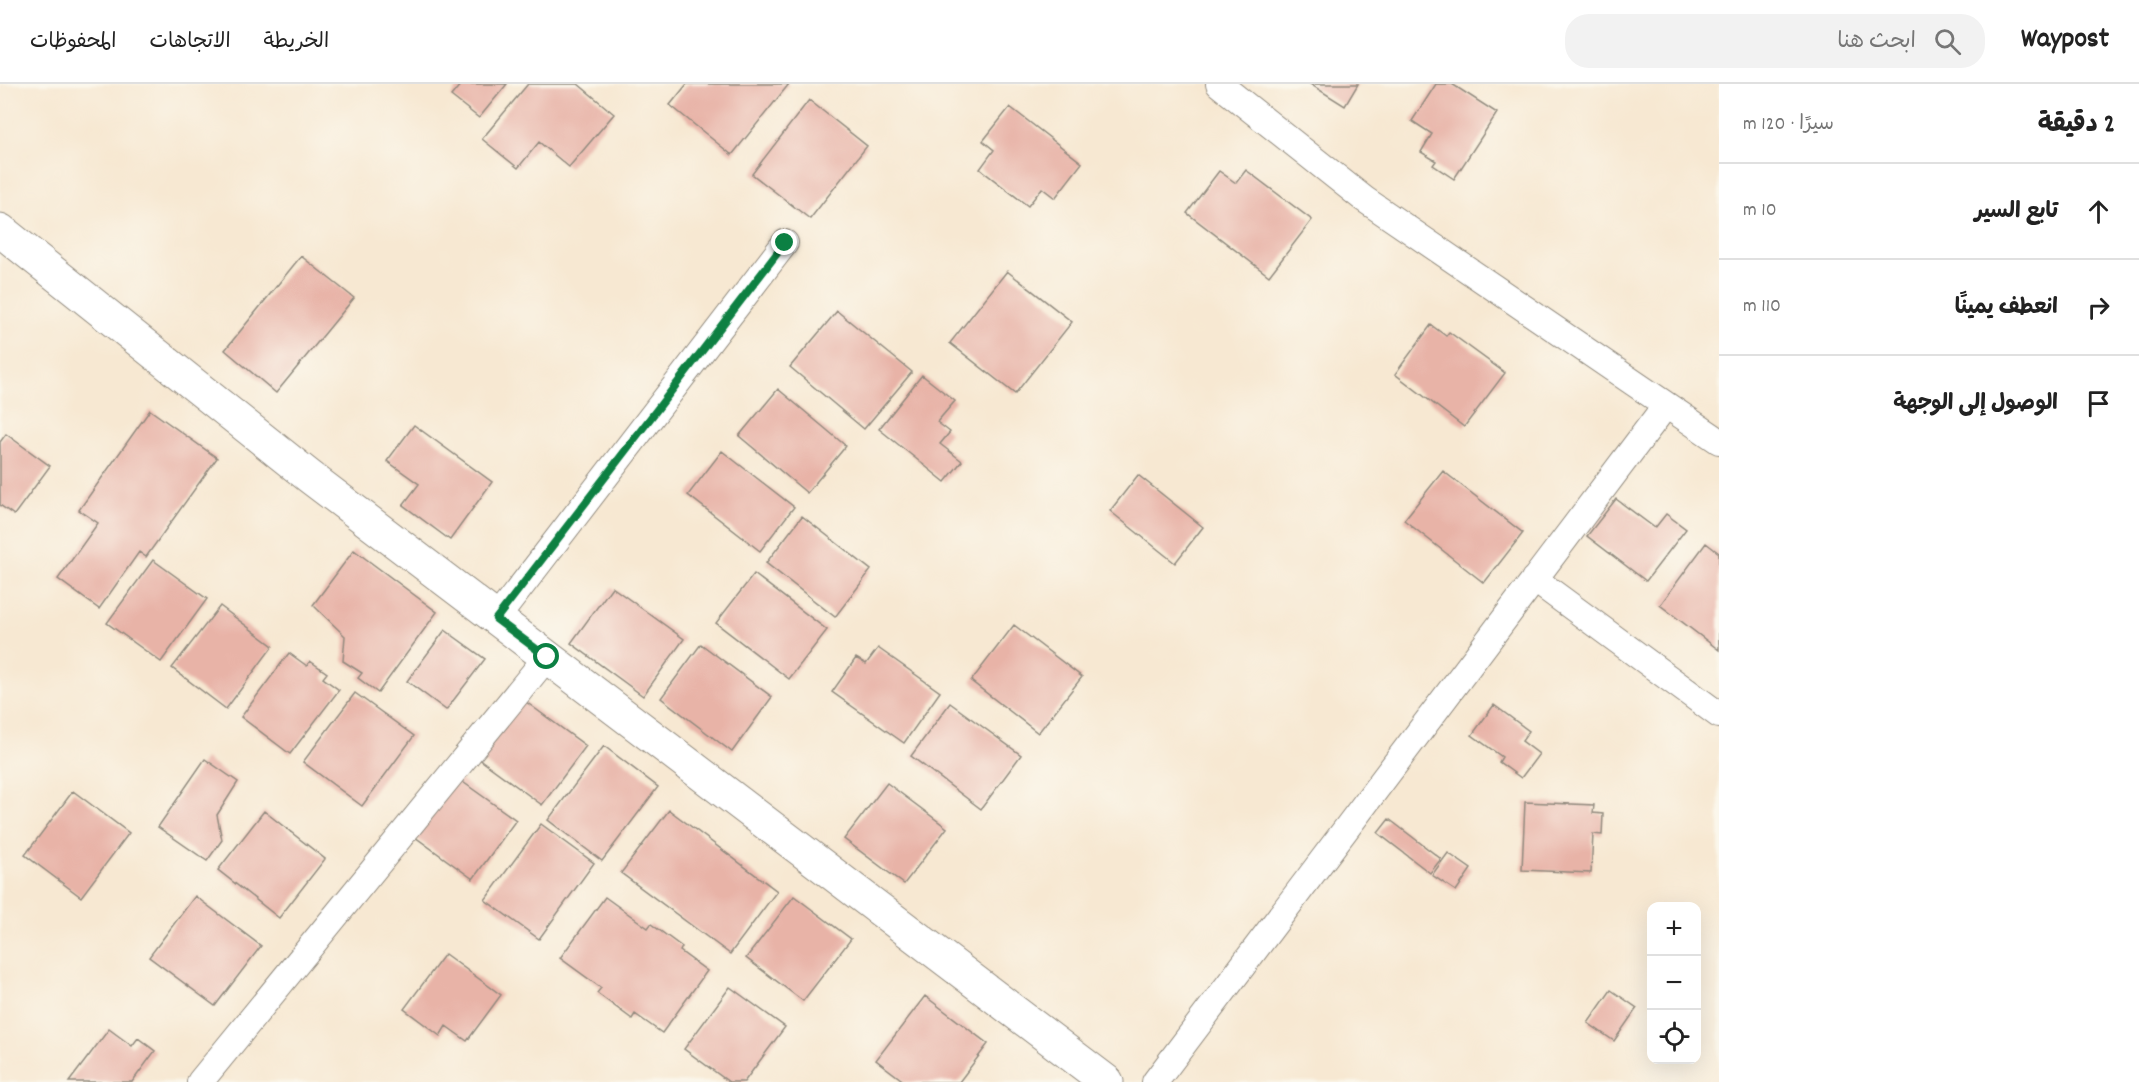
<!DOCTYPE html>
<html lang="ar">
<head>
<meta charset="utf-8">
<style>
  body { margin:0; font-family:Dekko,"Playpen Sans Arabic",sans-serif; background:#f2f2f2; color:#222; direction:rtl }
  .controls { position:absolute; right:18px; bottom:18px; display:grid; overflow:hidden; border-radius:12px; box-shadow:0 6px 24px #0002 }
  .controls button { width:54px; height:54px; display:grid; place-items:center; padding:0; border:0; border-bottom:2px solid #e0e0e0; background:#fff; color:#222; font:30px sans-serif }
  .stop { position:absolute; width:18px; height:18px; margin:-14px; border:4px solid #0b8043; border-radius:50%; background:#fff }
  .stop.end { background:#0b8043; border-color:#fff; box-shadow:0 2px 6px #0008 }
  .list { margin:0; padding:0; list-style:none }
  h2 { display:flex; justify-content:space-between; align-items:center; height:78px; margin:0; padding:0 24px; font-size:26px }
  h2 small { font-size:20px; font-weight:400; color:#767676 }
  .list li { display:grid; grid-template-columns:39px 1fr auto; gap:18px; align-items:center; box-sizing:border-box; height:96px; padding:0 24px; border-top:2px solid #e0e0e0 }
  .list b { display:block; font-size:22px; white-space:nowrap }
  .list em { font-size:20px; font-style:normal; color:#767676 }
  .icon { flex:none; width:33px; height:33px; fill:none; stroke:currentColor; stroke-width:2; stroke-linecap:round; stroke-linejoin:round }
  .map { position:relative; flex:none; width:1719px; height:998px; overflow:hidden; direction:ltr }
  header { display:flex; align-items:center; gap:36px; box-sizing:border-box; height:84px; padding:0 30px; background:#fff; border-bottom:2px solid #e0e0e0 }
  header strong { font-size:28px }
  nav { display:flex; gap:33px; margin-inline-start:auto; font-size:21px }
  .search { width:420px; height:54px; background:#f2f2f2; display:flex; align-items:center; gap:15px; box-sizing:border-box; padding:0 21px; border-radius:24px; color:#767676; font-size:22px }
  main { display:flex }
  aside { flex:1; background:#fff }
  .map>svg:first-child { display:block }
  .building { fill:#e8b3a7 }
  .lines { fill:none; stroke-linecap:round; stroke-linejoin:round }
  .street-casing { stroke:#918a7e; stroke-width:28 }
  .secondary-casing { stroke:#918a7e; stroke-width:35 }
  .street { stroke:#fff; stroke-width:26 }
  .secondary { stroke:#fff; stroke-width:33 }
  .route { stroke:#0b8043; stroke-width:8 }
</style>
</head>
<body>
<header>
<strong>Waypost</strong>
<div class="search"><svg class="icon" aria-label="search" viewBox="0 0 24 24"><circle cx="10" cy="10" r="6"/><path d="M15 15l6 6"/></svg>ابحث هنا</div>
<nav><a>الخريطة</a><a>الاتجاهات</a><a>المحفوظات</a></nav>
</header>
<main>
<aside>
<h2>2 دقيقة<small>سيرًا · 120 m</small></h2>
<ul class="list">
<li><svg class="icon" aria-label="ahead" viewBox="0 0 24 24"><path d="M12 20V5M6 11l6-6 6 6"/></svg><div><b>تابع السير</b></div><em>10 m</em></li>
<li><svg class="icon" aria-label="right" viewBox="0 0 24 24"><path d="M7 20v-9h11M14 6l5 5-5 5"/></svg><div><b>انعطف يمينًا</b></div><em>110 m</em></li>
<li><svg class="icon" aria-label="arrive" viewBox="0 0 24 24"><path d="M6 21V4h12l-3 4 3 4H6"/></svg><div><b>الوصول إلى الوجهة</b></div></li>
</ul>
</aside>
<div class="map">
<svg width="1719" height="998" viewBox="0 0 1719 998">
  <rect width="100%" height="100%" fill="#fbf7ec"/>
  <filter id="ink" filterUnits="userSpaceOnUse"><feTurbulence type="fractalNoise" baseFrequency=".0167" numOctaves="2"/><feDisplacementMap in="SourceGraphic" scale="12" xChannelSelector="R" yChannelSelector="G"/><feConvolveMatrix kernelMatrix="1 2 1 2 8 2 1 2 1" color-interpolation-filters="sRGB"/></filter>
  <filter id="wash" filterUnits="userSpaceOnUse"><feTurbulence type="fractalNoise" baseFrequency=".008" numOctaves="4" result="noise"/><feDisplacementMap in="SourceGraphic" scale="24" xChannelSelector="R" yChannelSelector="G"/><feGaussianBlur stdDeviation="1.35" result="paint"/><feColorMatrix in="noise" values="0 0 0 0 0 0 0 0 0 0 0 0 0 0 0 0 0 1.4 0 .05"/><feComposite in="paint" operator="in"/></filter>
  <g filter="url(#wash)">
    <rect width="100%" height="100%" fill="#f7e8d2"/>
    <g id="blocks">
      <path class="building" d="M461 0H507L479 34 451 12Z
        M528 0H578L614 30 569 83 539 58 518 84 482 55Z
        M687 0H789L732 71 670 21Z
        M1310 0H1358L1345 22Z
        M1436 0H1452L1497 29 1454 95 1433 81 1436 77 1421 68 1432 50 1412 37Z
        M809 16 867 62 810 135 752 90Z
        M1010 23 1082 79 1055 114 1042 104 1028 122 980 85 994 66 983 57Z
        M1246 86 1312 136 1269 192 1187 129 1219 87 1236 99Z
        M301 172 354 214 276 309 225 266Z
        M1007 187 1072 238 1015 310 950 259Z
        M837 227 912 288 864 345 790 283Z
        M1431 241 1446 252 1449 248 1505 289 1464 343 1395 290Z
        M922 291 955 317 937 338 950 348 940 360 962 377 945 398 879 345Z
        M778 305 846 362 807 409 739 352Z
        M150 326 217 374 146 473 139 468 99 525 58 495 98 439 79 426Z
        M414 341 492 398 450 456 403 421 419 400 387 377Z
        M6 350 50 382 14 431 0 421V358Z
        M722 367 794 423 760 467 688 411Z
        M1443 387 1523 449 1484 499 1404 436Z
        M1138 391 1203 443 1175 479 1110 427Z
        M1616 415 1655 444 1666 430 1686 445 1646 497 1587 452Z
        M802 432 871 486 835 533 766 479Z
        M1706 459 1719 469V566L1660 521Z
        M354 466 437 528 378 609 358 594 362 589 343 577 345 552 313 521Z
        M153 476 207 515 161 578 107 539Z
        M754 490 827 546 789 595 716 539Z
        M612 503 684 555 643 612 571 559Z
        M220 522 273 562 226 625 172 584Z
        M1014 541 1082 593 1038 649 971 597Z
        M445 546 485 575 446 626 407 597Z
        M701 560 772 613 732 668 661 614Z
        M878 564 940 608 904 659 832 608 856 574 866 580Z
        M289 569 307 582 310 577 327 589 323 594 339 606 290 670 241 633Z
        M355 609 414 652 362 722 303 678Z
        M522 615 586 662 542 721 478 674Z
        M950 619 1021 671 981 725 911 672Z
        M1494 621 1529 647 1522 657 1539 670 1521 694 1499 678 1502 673 1472 651Z
        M604 662 658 703 602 777 548 736Z
        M205 675 238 698 217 731 222 756 207 777 158 743Z
        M453 691 516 736 473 795 411 750Z
        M887 699 947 744 904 800 844 755Z
        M73 707 129 749 81 813 25 771Z
        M1525 718 1594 721 1593 729 1603 730 1602 751 1593 750 1591 789 1522 786Z
        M669 726 777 807 730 870 621 789Z
        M264 727 325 775 279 834 218 786Z
        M1389 735 1441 775 1430 789 1378 749Z
        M541 740 594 779 539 855 485 816Z
        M1448 769 1471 785 1456 807 1432 791Z
        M195 812 261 862 215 922 149 873Z
        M794 812 851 855 803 917 746 874Z
        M605 813 648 844 651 840 682 863 680 867 707 887 662 949 635 930 632 935 597 909 601 904 560 874Z
        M445 870 501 911 467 957 446 942 440 952 404 925Z
        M730 903 785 943 744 998H729L684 965Z
        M1611 906 1637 924 1614 957 1588 939Z
        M925 912 988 960 959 998H905L876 976Z
        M109 945 132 962 138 954 155 967 132 998H69Z"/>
    </g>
  </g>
  <g filter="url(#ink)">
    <use href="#blocks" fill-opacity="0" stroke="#918a7e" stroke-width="1.5"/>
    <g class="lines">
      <g class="street-casing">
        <path id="street" d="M1219 0 1364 115 1719 357
          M1534 495 1719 631
          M496 535 785 159
          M200 998 547 573
          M1155 998 1666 321"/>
      </g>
      <g class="secondary-casing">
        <path id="secondary" d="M0 146 310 393 1107 998"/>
      </g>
      <use href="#street" class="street"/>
      <use href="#secondary" class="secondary"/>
    </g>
  </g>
  <g class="lines" filter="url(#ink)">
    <path class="route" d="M547 573 496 535 785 159"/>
  </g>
</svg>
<div class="controls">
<button>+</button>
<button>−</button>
<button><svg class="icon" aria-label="locate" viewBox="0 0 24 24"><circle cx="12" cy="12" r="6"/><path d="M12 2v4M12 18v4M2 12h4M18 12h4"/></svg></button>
</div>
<div class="stop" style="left:547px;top:573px"></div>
<div class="stop end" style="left:785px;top:159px"></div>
</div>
</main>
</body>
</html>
